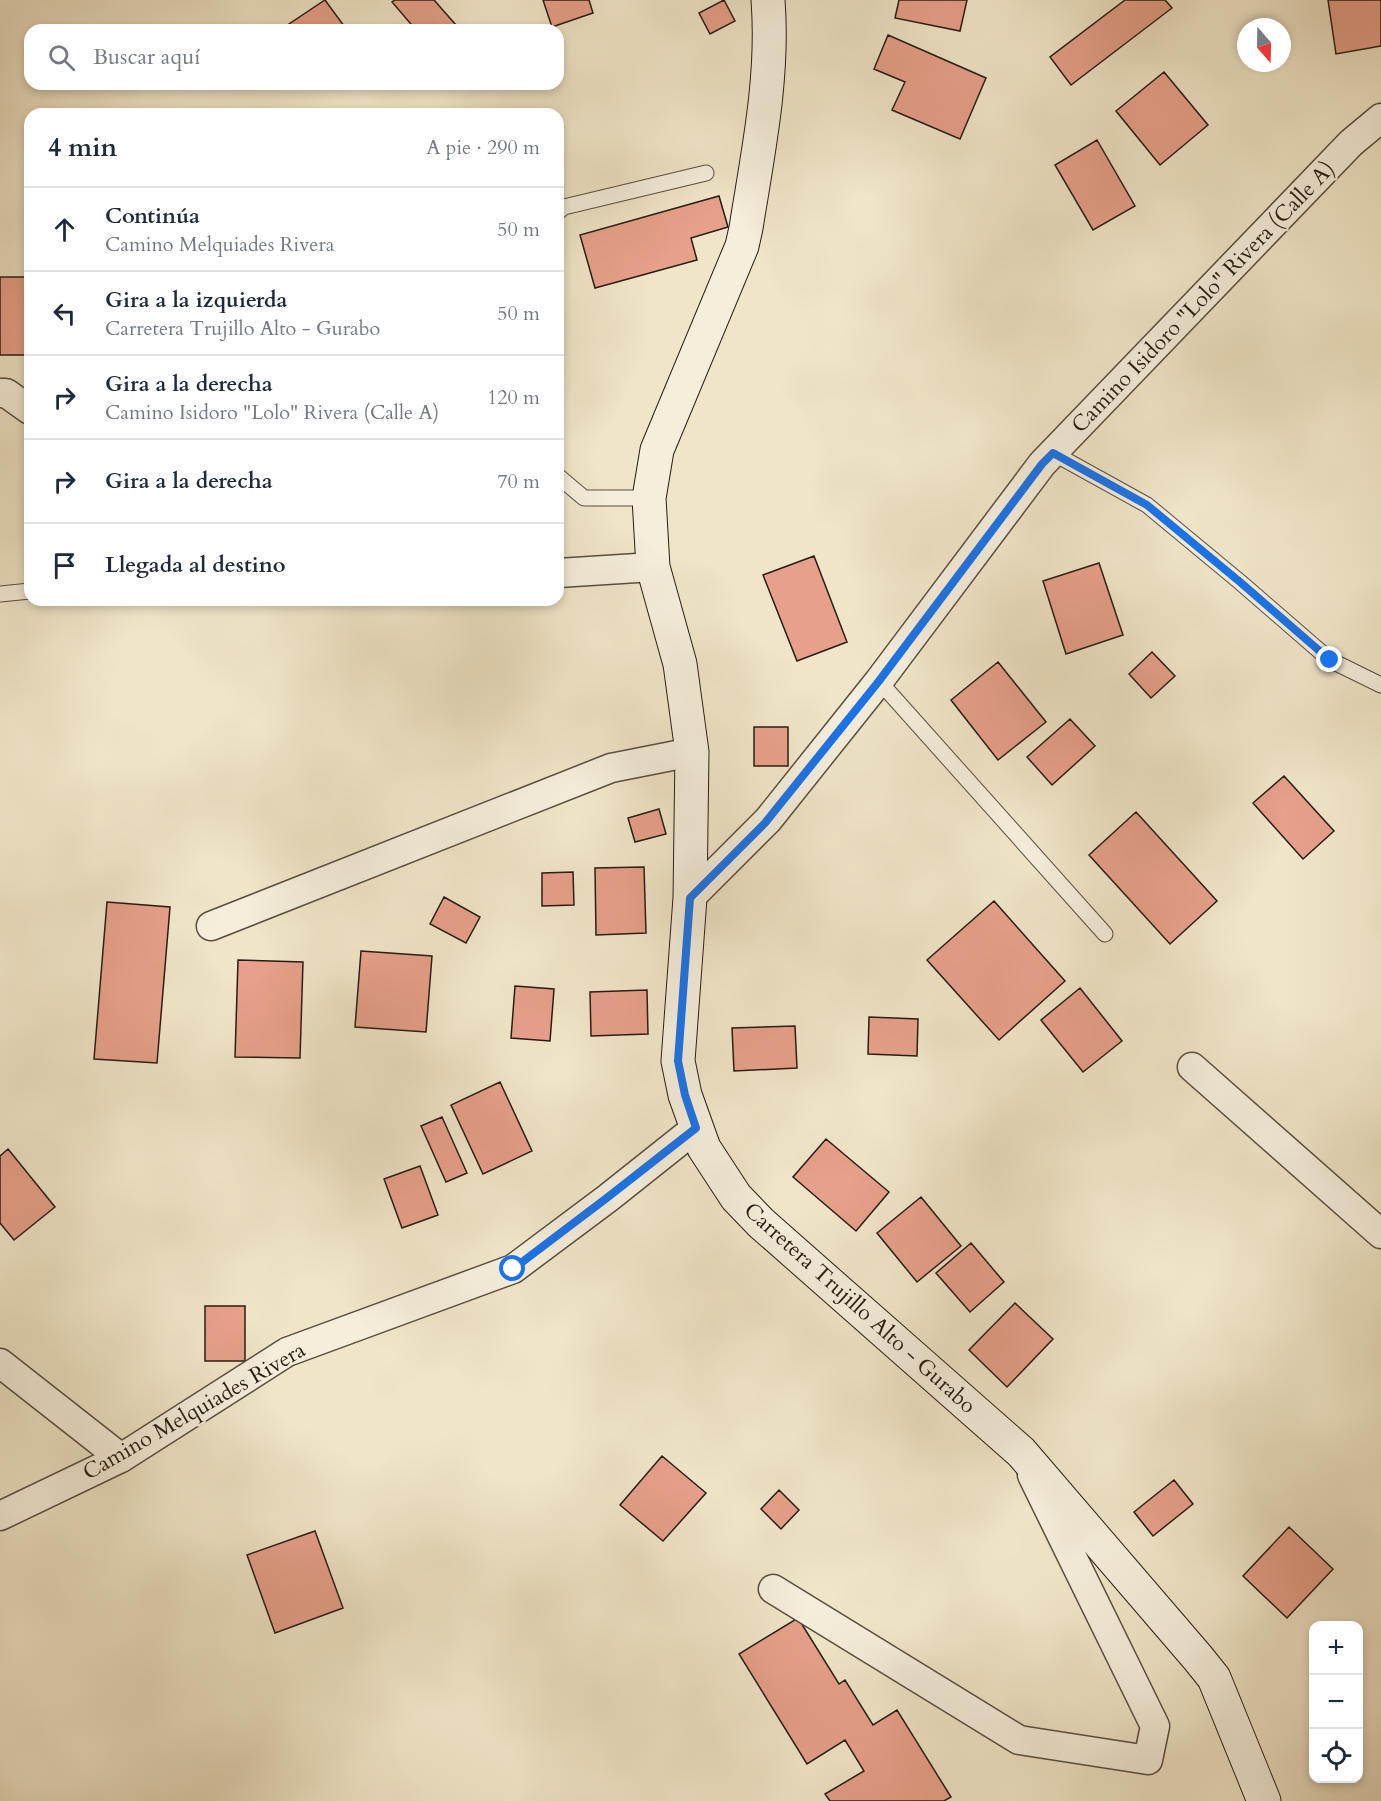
<!DOCTYPE html>
<html lang="es">
<head>
<meta charset="utf-8">
<style>
  body { margin:0; font-family:Cardo,serif; background:#f2f2f3; color:#1f2937 }
  .controls { position:absolute; right:18px; bottom:18px; display:grid; overflow:hidden; border-radius:12px; box-shadow:0 3px 9px #0003 }
  .controls button { width:54px; height:54px; display:grid; place-items:center; padding:0; border:0; border-bottom:2px solid #e0e1e3; background:#fff; color:#1f2937; font:30px sans-serif }
  .compass { position:absolute; left:1237px; top:18px; width:54px; height:54px; border-radius:50%; background:#fff; box-shadow:0 3px 9px #0003; rotate:160deg }
  .stop { position:absolute; width:18px; height:18px; margin:-14px; border:4px solid #1a73e8; border-radius:50%; background:#fff }
  .stop.end { background:#1a73e8; border-color:#fff; box-shadow:0 2px 6px #0008 }
  .list { margin:0; padding:0; list-style:none }
  h2 { display:flex; justify-content:space-between; align-items:center; height:78px; margin:0; padding:0 24px; font-size:26px }
  h2 small { font-size:20px; font-weight:400; color:#747a83 }
  .list li { display:grid; grid-template-columns:39px 1fr auto; gap:18px; align-items:center; box-sizing:border-box; height:84px; padding:0 24px; border-top:2px solid #e0e1e3 }
  .list b { display:block; font-size:22px; white-space:nowrap }
  .list p { margin:0; font-size:20px; white-space:nowrap; color:#747a83 }
  .list em { font-size:20px; font-style:normal; color:#747a83 }
  .icon { flex:none; width:33px; height:33px; fill:none; stroke:currentColor; stroke-width:2; stroke-linecap:round; stroke-linejoin:round }
  .map { position:relative; flex:none; width:1381px; height:1801px; overflow:hidden }
  .search { position:absolute; background:#fff; box-shadow:0 3px 9px #0003; left:24px; top:24px; width:540px; height:66px; display:flex; align-items:center; gap:15px; box-sizing:border-box; padding:0 21px; border-radius:18px; color:#747a83; font-size:22px }
  .panel { position:absolute; background:#fff; box-shadow:0 3px 9px #0003; left:24px; top:108px; width:540px; height:498px; border-radius:18px }
  .map>svg:first-child { display:block }
  .building { fill:#e7a08a; stroke:#261c14; stroke-width:1.5 }
  .lines { fill:none; stroke-linecap:round; stroke-linejoin:round }
  .lane-casing { stroke:#584e41; stroke-width:17 }
  .street-casing { stroke:#584e41; stroke-width:31 }
  .secondary-casing { stroke:#261c14; stroke-width:35 }
  .lane { stroke:#f5eedb; stroke-width:15 }
  .street { stroke:#f5eedb; stroke-width:28 }
  .secondary { stroke:#f5eedb; stroke-width:33 }
  .route { stroke:#1a73e8; stroke-width:8 }
  .labels { text-anchor:middle; dominant-baseline:central; stroke-width:4.5; stroke-linejoin:round; paint-order:stroke }
  .street-label { font-size:22px; fill:#261c14; stroke:#f5eedb }
</style>
</head>
<body>
<div class="map">
<svg width="1381" height="1801" viewBox="0 0 1381 1801">
  <rect width="100%" height="100%" fill="#f0e5c8"/>
  <filter id="stains"><feTurbulence type="fractalNoise" baseFrequency=".00333" numOctaves="4"/><feColorMatrix values="0 0 0 0 .2 0 0 0 0 .09 0 0 0 0 .02 0 0 0 .5 -.17"/></filter>
  <radialGradient id="worn" r=".72"><stop offset=".6" stop-color="#630" stop-opacity="0"/><stop offset="1" stop-color="#630" stop-opacity=".3"/></radialGradient>
  <path class="building" d="M325 0 347 30H280Z
    M395 0H434L456 25 451 30H416L392 2Z
    M543 0H589L593 13 552 27Z
    M724 0 735 21 710 34 699 13Z
    M899 0H967L960 31 895 18Z
    M1125 0H1165L1172 8 1071 85 1050 57Z
    M1328 0H1381V46L1336 54Z
    M888 35 986 78 960 139 892 110 905 82 874 69Z
    M1164 72 1208 125 1160 165 1116 111Z
    M1097 140 1135 206 1093 230 1055 165Z
    M719 196 728 227 691 238 697 260 595 288 580 235Z
    M0 277H30V385H28V355H0Z
    M814 556 847 642 797 661 763 575Z
    M1099 563 1123 635 1066 654 1043 581Z
    M1152 652 1175 676 1151 698 1129 674Z
    M998 662 1046 722 998 760 951 700Z
    M1070 719 1095 746 1052 785 1027 757Z
    M754 727H788V766H754Z
    M1284 776 1334 831 1303 859 1253 803Z
    M659 809 666 834 635 842 628 818Z
    M1136 812 1217 901 1170 944 1089 855Z
    M644 867 646 933 596 935 595 868Z
    M573 872 574 905 542 906V873Z
    M444 897 480 917 466 943 430 924Z
    M994 901 1065 981 999 1040 927 960Z
    M107 902 170 907 157 1063 94 1059Z
    M361 951 432 956 426 1032 355 1027Z
    M238 960 303 962 300 1058 235 1057Z
    M515 986 554 989 550 1041 511 1038Z
    M1080 988 1122 1041 1083 1072 1041 1020Z
    M647 990 648 1034 591 1036 590 992Z
    M869 1017 918 1019 917 1056 868 1054Z
    M795 1026 797 1068 734 1071 732 1028Z
    M500 1082 532 1151 483 1174 451 1105Z
    M442 1117 467 1173 446 1182 421 1126Z
    M826 1139 889 1192 856 1231 793 1177Z
    M8 1149 55 1207 14 1240 0 1223V1156Z
    M420 1166 438 1215 402 1228 384 1179Z
    M921 1197 961 1246 917 1282 877 1233Z
    M971 1243 1004 1282 970 1312 936 1273Z
    M1015 1303 1053 1339 1007 1387 969 1350Z
    M205 1306H245V1361H205Z
    M662 1456 706 1493 663 1541 620 1505Z
    M1174 1480 1193 1504 1153 1536 1134 1512Z
    M779 1490 799 1510 781 1529 761 1509Z
    M1289 1527 1333 1569 1287 1618 1243 1576Z
    M315 1531 343 1608 275 1633 247 1555Z
    M798 1618 839 1684 845 1680 873 1725 897 1710 951 1797 944 1801H830L825 1794 864 1771 845 1740 807 1764 739 1654Z"/>
  <g class="lines">
    <g class="lane-casing">
      <path id="lane" d="M558 212 564 207 706 173
        M1053 453 1147 505 1240 582 1330 660 1381 685
        M558 476 584 498H649
        M0 594 30 591
        M879 681 1105 934"/>
    </g>
    <g class="street-casing">
      <path id="street" d="M0 393H6L30 410
        M558 573 653 567
        M690 898 768 820 879 681 1042 464 1351 143 1381 118
        M211 926 611 768 692 752
        M1192 1067 1381 1234
        M0 1363 121 1458
        M0 1516 121 1458 287 1352 513 1269 608 1198 696 1128
        M773 1589 1019 1740 1148 1760 1155 1726 1032 1475"/>
    </g>
    <g class="secondary-casing">
      <path id="secondary" d="M768 0C774 77 758 152 746 228L742 246 657 450 649 498 653 567 680 664 692 752 690 898 678 1061 685 1095 704 1148 736 1197 761 1223 1021 1452 1198 1658 1214 1678 1264 1801"/>
    </g>
    <use href="#lane" class="lane"/>
    <use href="#street" class="street"/>
    <use href="#secondary" class="secondary"/>
  </g>
  <g class="lines">
    <path class="route" d="M513 1269 608 1197 696 1128 685 1095 678 1061 690 898 765 823 879 681 1042 464 1053 453 1147 505 1240 582 1330 660"/>
  </g>
  <g class="labels">
    <g class="street-label">
      <text transform="translate(1203 297) rotate(-46)">Camino Isidoro "Lolo" Rivera (Calle A)</text>
      <text transform="translate(860 1308) rotate(42)">Carretera Trujillo Alto - Gurabo</text>
      <text transform="translate(194 1411) rotate(-30)">Camino Melquiades Rivera</text>
    </g>
  </g>
  <rect width="100%" height="100%" filter="url(#stains)"/>
  <rect width="100%" height="100%" fill="url(#worn)"/>
</svg>
<div class="controls">
<button>+</button>
<button>−</button>
<button><svg class="icon" aria-label="locate" viewBox="0 0 24 24"><circle cx="12" cy="12" r="6"/><path d="M12 2v4M12 18v4M2 12h4M18 12h4"/></svg></button>
</div>
<svg class="compass" viewBox="-18 -18 36 36"><path d="M0-13l5 13h-10z" fill="#e53935"/><path d="M0 13l5-13h-10z" fill="#747a83"/></svg>
<div class="stop" style="left:513px;top:1269px"></div>
<div class="stop end" style="left:1330px;top:660px"></div>
<div class="search"><svg class="icon" aria-label="search" viewBox="0 0 24 24"><circle cx="10" cy="10" r="6"/><path d="M15 15l6 6"/></svg>Buscar aquí</div>
<section class="panel">
<h2>4 min<small>A pie · 290 m</small></h2>
<ul class="list">
<li><svg class="icon" aria-label="ahead" viewBox="0 0 24 24"><path d="M12 20V5M6 11l6-6 6 6"/></svg><div><b>Continúa</b><p>Camino Melquiades Rivera</p></div><em>50 m</em></li>
<li><svg class="icon" aria-label="left" viewBox="0 0 24 24"><path d="M17 20v-9H6M10 6l-5 5 5 5"/></svg><div><b>Gira a la izquierda</b><p>Carretera Trujillo Alto - Gurabo</p></div><em>50 m</em></li>
<li><svg class="icon" aria-label="right" viewBox="0 0 24 24"><path d="M7 20v-9h11M14 6l5 5-5 5"/></svg><div><b>Gira a la derecha</b><p>Camino Isidoro &quot;Lolo&quot; Rivera (Calle A)</p></div><em>120 m</em></li>
<li><svg class="icon" aria-label="right" viewBox="0 0 24 24"><path d="M7 20v-9h11M14 6l5 5-5 5"/></svg><div><b>Gira a la derecha</b></div><em>70 m</em></li>
<li><svg class="icon" aria-label="arrive" viewBox="0 0 24 24"><path d="M6 21V4h12l-3 4 3 4H6"/></svg><div><b>Llegada al destino</b></div></li>
</ul>
</section>
</div>
</body>
</html>
